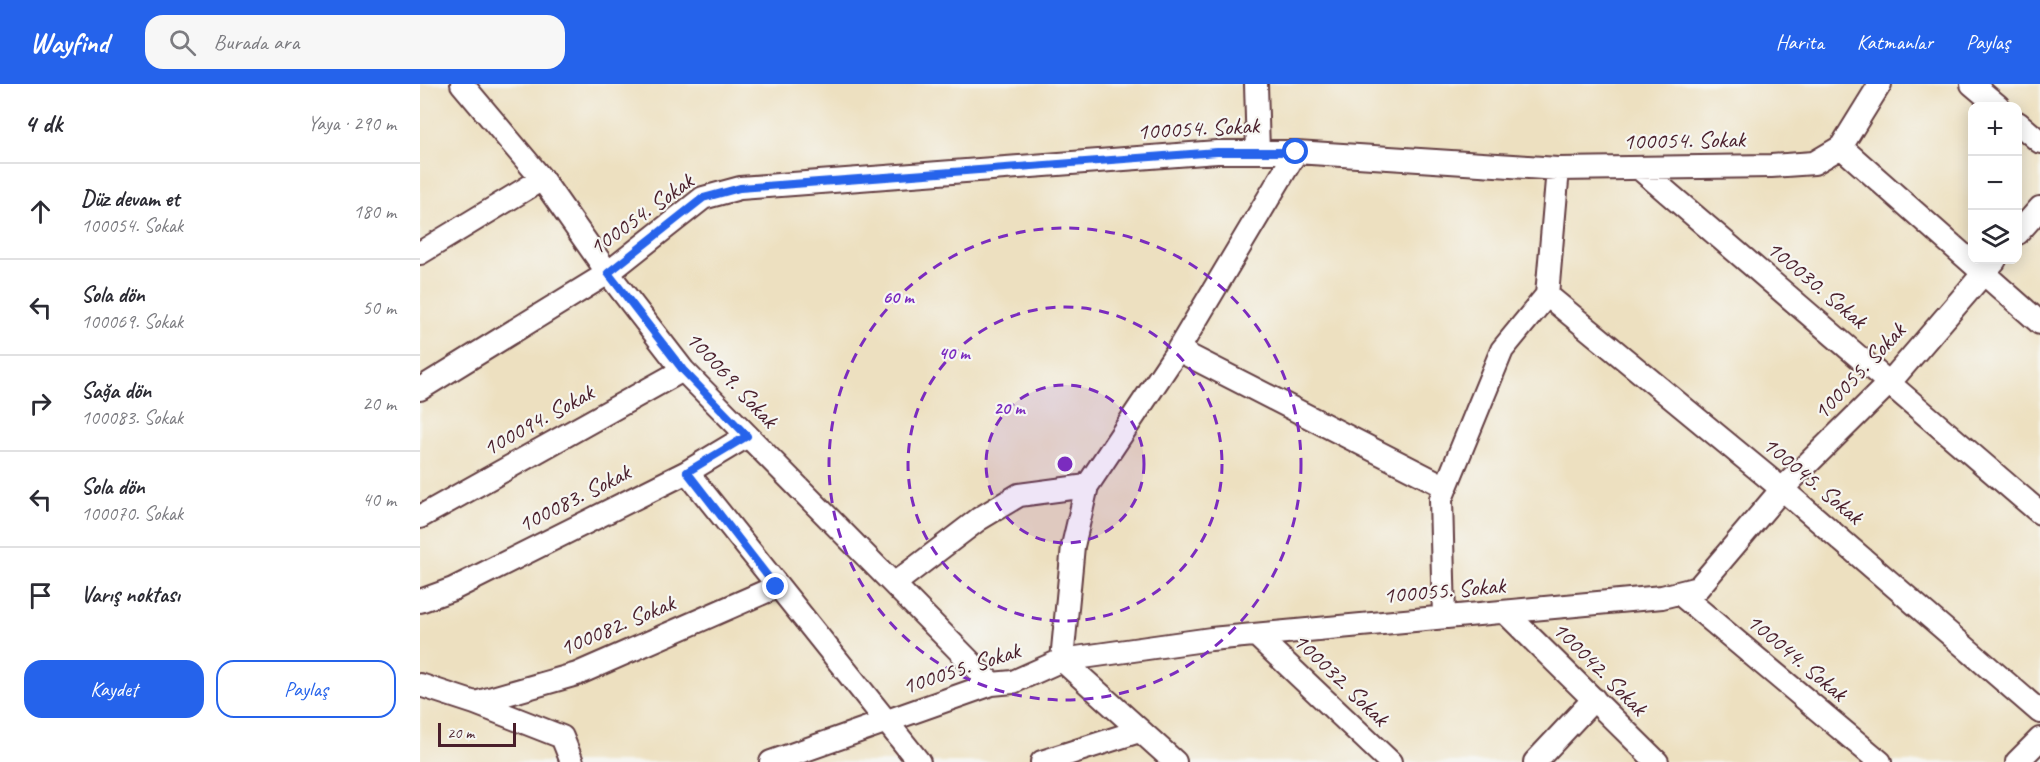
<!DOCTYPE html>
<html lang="tr">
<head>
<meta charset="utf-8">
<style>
  body { margin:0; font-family:Caveat,sans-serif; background:#f7f7f7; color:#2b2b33 }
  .controls { position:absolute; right:18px; top:18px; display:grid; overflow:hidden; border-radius:12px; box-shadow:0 3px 15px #0003 }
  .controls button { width:54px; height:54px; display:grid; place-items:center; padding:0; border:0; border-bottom:2px solid #e1e1e2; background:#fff; color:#2b2b33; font:30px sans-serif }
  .scale { position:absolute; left:18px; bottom:15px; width:78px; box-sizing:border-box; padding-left:6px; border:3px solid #4a1f2b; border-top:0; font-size:16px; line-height:21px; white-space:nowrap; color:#4a1f2b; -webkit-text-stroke:4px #f6f6f2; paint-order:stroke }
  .stop { position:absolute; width:18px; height:18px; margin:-14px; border:4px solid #2563eb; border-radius:50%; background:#fff }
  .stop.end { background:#2563eb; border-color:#fff; box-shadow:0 2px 6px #0008 }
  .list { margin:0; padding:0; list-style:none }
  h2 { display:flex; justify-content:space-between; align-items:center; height:78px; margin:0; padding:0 24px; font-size:26px }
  h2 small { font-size:20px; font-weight:400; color:#7c7c81 }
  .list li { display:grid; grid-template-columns:39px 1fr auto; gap:18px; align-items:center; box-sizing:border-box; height:96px; padding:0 24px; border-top:2px solid #e1e1e2 }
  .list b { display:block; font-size:22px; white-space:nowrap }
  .list p { margin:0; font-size:20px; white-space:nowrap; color:#7c7c81 }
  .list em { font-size:20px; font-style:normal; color:#7c7c81 }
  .actions { display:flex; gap:12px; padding:18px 24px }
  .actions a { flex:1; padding:14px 0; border:2px solid #2563eb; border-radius:18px; text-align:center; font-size:21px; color:#2563eb }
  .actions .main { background:#2563eb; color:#fff }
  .icon { flex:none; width:33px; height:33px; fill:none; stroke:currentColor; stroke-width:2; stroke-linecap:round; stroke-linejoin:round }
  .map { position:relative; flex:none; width:1620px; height:678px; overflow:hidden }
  header { display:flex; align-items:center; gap:36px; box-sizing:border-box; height:84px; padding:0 30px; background:#2563eb; color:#fff }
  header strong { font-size:28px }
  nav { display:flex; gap:33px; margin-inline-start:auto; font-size:21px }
  .search { width:420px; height:54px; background:#f7f7f7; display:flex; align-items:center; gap:15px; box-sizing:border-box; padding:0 21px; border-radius:18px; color:#7c7c81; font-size:22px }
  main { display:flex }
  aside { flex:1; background:#fff }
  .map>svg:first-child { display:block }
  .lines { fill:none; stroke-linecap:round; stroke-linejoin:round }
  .minor-casing { stroke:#623c41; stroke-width:26 }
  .minor { stroke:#fff; stroke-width:22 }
  .route { stroke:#2563eb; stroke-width:8 }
  .ring { fill:none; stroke:#7b2cbf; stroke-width:3; stroke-dasharray:10 8 }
  .labels { text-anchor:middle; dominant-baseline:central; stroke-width:4.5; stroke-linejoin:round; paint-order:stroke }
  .street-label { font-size:24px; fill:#4a1f2b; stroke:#f6f6f2 }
  .centre { fill:#7b2cbf; stroke:#f6f6f2; stroke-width:3 }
  .ring-label { font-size:18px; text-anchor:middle; font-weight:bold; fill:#7b2cbf; stroke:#f6f6f2; stroke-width:4.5; stroke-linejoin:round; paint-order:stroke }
</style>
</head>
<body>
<header>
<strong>Wayfind</strong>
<div class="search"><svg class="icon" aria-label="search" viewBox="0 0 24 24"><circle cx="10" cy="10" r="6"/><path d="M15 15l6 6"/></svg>Burada ara</div>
<nav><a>Harita</a><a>Katmanlar</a><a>Paylaş</a></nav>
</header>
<main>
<aside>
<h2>4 dk<small>Yaya · 290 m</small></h2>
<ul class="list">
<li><svg class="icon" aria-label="ahead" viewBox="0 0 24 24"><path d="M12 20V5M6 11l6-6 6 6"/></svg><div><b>Düz devam et</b><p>100054. Sokak</p></div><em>180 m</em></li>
<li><svg class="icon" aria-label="left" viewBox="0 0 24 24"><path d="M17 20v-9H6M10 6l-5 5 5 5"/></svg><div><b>Sola dön</b><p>100069. Sokak</p></div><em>50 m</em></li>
<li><svg class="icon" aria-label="right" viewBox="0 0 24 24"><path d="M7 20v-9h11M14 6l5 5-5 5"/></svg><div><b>Sağa dön</b><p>100083. Sokak</p></div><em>20 m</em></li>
<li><svg class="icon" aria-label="left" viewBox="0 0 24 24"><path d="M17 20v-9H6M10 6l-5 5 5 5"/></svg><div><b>Sola dön</b><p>100070. Sokak</p></div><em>40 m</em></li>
<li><svg class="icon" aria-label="arrive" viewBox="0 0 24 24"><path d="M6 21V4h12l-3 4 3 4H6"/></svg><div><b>Varış noktası</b></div></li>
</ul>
<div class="actions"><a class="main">Kaydet</a><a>Paylaş</a></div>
</aside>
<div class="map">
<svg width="1620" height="678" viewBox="0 0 1620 678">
  <rect width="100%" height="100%" fill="#f6f6f2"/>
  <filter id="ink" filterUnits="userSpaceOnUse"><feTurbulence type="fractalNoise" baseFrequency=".0167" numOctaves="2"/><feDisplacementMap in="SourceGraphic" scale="12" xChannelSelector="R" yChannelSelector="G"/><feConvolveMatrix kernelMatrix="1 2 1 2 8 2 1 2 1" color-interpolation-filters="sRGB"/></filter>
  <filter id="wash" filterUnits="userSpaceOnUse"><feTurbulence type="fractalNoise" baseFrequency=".008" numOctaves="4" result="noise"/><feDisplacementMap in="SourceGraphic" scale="24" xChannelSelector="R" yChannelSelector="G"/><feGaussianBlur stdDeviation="1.35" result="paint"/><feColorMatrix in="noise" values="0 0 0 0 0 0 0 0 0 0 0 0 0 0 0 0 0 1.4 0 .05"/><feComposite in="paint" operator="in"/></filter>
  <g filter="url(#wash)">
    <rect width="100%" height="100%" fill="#ede0c0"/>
  </g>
  <g filter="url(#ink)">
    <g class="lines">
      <g class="minor-casing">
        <path id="minor" d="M42 0 122 95 188 189 263 286 572 600
          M836 0 838 68
          M1552 0 1578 22
          M1598 39 1620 58
          M1421 63 1620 239
          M1421 63 1460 0
          M1219 84 1620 429
          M1598 149 1620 124
          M0 169 122 95
          M1127 211 1362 405 1620 628
          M758 266 1026 403
          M0 305 188 189 283 114 320 104 797 68H876L1138 85 1351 82 1394 79 1421 63
          M267 388 499 678
          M0 433 263 286
          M474 500 559 435 599 411 667 402
          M1259 509 1460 678
          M0 517 33 505 267 388 327 352
          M1085 528 1237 678
          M1024 533 1021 415 1082 266 1127 211 1138 85
          M836 551 970 678
          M0 601 55 619 142 653 152 678
          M55 619 157 590 356 503
          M351 678 572 600 593 598 642 576 791 555 1242 513 1278 504 1362 405 1470 298 1575 176
          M622 678 719 647
          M755 678 642 576 653 462 667 402 758 266 876 68
          M1115 678 1174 615
          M1597 678 1620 655"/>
      </g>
      <use href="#minor" class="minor"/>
    </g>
  </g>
  <g class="lines" filter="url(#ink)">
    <path class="route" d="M356 503 267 388 327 352 263 286 188 189 283 114 320 104 797 68H876"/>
  </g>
  <circle cx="645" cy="380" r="79" fill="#7b2cbf" fill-opacity=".12"/>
  <g class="ring">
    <circle cx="645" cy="380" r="79"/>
    <circle cx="645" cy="380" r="157"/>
    <circle cx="645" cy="380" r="236"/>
  </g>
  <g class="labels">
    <g class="street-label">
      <text transform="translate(778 44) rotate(-3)">100054. Sokak</text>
      <text transform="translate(1264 56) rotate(-1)">100054. Sokak</text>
      <text transform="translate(221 130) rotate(-36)">100054. Sokak</text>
      <text transform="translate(1397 200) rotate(40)">100030. Sokak</text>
      <text transform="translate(1439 287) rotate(-47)">100055. Sokak</text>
      <text transform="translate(312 295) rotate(47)">100069. Sokak</text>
      <text transform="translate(118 336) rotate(-29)">100094. Sokak</text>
      <text transform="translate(1393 396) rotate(40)">100045. Sokak</text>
      <text transform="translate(154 414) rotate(-27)">100083. Sokak</text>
      <text transform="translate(1024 506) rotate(-5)">100055. Sokak</text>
      <text transform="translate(197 541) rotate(-23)">100082. Sokak</text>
      <text transform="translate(1377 573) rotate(40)">100044. Sokak</text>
      <text transform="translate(541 584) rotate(-18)">100055. Sokak</text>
      <text transform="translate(1180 584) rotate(45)">100042. Sokak</text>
      <text transform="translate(921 595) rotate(44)">100032. Sokak</text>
    </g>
  </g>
  <circle cx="645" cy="380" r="9" class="centre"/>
  <g class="ring-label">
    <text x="478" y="219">60 m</text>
    <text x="534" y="275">40 m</text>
    <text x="589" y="330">20 m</text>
  </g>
</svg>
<div class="controls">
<button>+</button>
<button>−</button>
<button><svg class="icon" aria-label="layers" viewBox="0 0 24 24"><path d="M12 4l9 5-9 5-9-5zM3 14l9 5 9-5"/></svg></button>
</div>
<div class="scale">20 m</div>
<div class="stop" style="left:876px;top:68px"></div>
<div class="stop end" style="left:356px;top:503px"></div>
</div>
</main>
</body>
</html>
